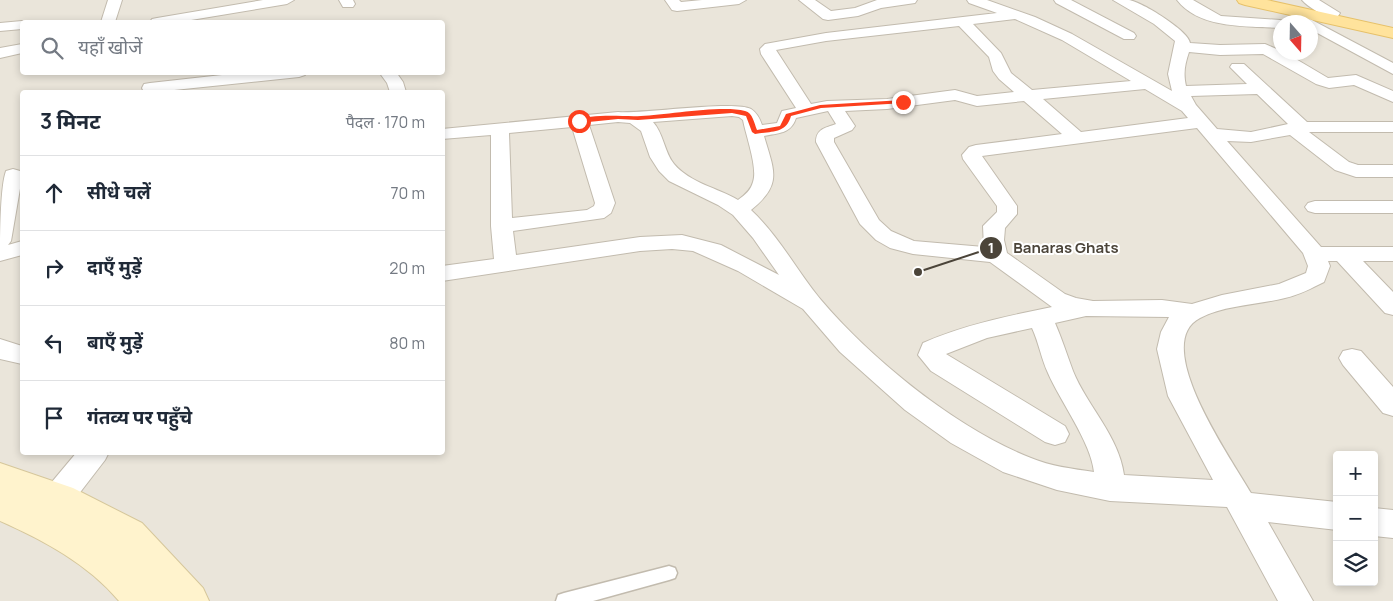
<!DOCTYPE html>
<html lang="hi">
<head>
<meta charset="utf-8">
<style>
  body { margin:0; font-family:Manrope,"Noto Sans Devanagari",sans-serif; background:#f2f2f3; color:#1f2937 }
  .controls { position:absolute; right:15px; bottom:15px; display:grid; overflow:hidden; border-radius:5px; box-shadow:0 2px 8px #0003 }
  .controls button { width:45px; height:45px; display:grid; place-items:center; padding:0; border:0; border-bottom:1px solid #e0e1e3; background:#fff; color:#1f2937; font:25px sans-serif }
  .compass { position:absolute; left:1273px; top:15px; width:45px; height:45px; border-radius:50%; background:#fff; box-shadow:0 2px 8px #0003; rotate:160deg }
  .stop { position:absolute; width:15px; height:15px; margin:-11px; border:4px solid #fc3f1d; border-radius:50%; background:#fff }
  .stop.end { background:#fc3f1d; border-color:#fff; box-shadow:0 1px 5px #0008 }
  .list { margin:0; padding:0; list-style:none }
  h2 { display:flex; justify-content:space-between; align-items:center; height:65px; margin:0; padding:0 20px; font-size:21px }
  h2 small { font-size:16px; font-weight:400; color:#747a83 }
  .list li { display:grid; grid-template-columns:32px 1fr auto; gap:15px; align-items:center; box-sizing:border-box; height:75px; padding:0 20px; border-top:1px solid #e0e1e3 }
  .list b { display:block; font-size:19px; white-space:nowrap }
  .list em { font-size:16px; font-style:normal; color:#747a83 }
  .icon { flex:none; width:28px; height:28px; fill:none; stroke:currentColor; stroke-width:2; stroke-linecap:round; stroke-linejoin:round }
  .map { position:relative; flex:none; width:1393px; height:601px; overflow:hidden }
  .search { position:absolute; background:#fff; box-shadow:0 2px 8px #0003; left:20px; top:20px; width:425px; height:55px; display:flex; align-items:center; gap:12px; box-sizing:border-box; padding:0 18px; border-radius:5px; color:#747a83; font-size:19px }
  .panel { position:absolute; background:#fff; box-shadow:0 2px 8px #0003; left:20px; top:90px; width:425px; height:365px; border-radius:5px }
  .map>svg:first-child { display:block }
  .residential { fill:#eae5da; fill-rule:evenodd }
  .lines { fill:none; stroke-linecap:round; stroke-linejoin:round }
  .lane-casing { stroke:#c2bbae; stroke-width:3 }
  .street-casing { stroke:#c2bbae; stroke-width:2 }
  .secondary-casing { stroke:#d6c79b; stroke-width:2 }
  .primary-casing { stroke:#e6c16a; stroke-width:2 }
  .lane { fill:#fff; fill-rule:evenodd }
  .street { fill:#fff; fill-rule:evenodd }
  .secondary { fill:#fff3cd; fill-rule:evenodd }
  .primary { fill:#ffe39c; fill-rule:evenodd }
  .route { fill:#fc3f1d }
  .leader { fill:none; stroke:#4b4439; stroke-width:2 }
  .callout-dot { fill:#4b4439; stroke:#fff; stroke-width:2 }
  .mark-label { font-size:15px; text-anchor:middle; font-weight:bold; fill:#fff }
  .callout-label { font-size:15px; text-anchor:middle; font-weight:bold; fill:#4b4439; stroke:#fff; stroke-width:4; stroke-linejoin:round; paint-order:stroke }
</style>
</head>
<body>
<div class="map">
<svg width="1393" height="601" viewBox="0 0 1393 601">
  <rect width="100%" height="100%" fill="#f6f3ec"/>
  <path class="residential" d="M0 0H1393V601H0ZM22 22H442V72H22ZM1280 22H1310V52H1280ZM22 92H442V452H22ZM1337 455H1374V582H1337Z"/>
  <g class="lines">
    <g class="lane-casing">
      <path id="lane" d="M669 566 675 568 677 573 675 578 669 580 593 601H556L558 595 564 593Z"/>
    </g>
    <g class="street-casing">
      <path id="street" d="M108 0H122L115 22H101Z
        M263 0H294L287 4 179 22H150L152 19 157 18Z
        M339 0H353L355 4 353 7H343Z
        M665 0H679L681 2 702 0H746L739 4 677 11 672 10Z
        M799 0H815L831 11 855 8 877 0H917L915 3 881 8 858 16 828 20 823 19Z
        M967 0H987L1035 17 1072 34 1172 91 1168 74 1175 41 1154 24 1113 0C1118 0 1124 0 1129 0 1142 2 1189 31 1190 43L1220 45 1265 44 1279 50 1280 52H1284L1328 78 1356 75 1393 91V102L1354 85 1329 88 1316 84 1263 54 1220 55 1189 52C1185 64 1183 73 1186 86L1247 84 1230 67 1232 64H1244L1307 122H1393V132H1309L1349 162 1358 165H1393V177H1356L1335 170 1290 135 1251 142 1227 141 1321 247H1393V261H1363L1393 292V315L1385 313 1337 261H1328L1330 266 1324 282C1312 288 1299 295 1285 298 1258 305 1225 305 1200 318 1149 344 1233 461 1251 493L1337 502V530L1268 522 1313 601H1278L1227 507 1110 501 1057 490 1003 472 951 443 905 410 840 352 803 309 738 271 693 251 672 249 640 251 442 281V266L494 259 491 226V135L442 139V129L618 112C645 114 734 100 751 109 757 113 760 119 762 125L777 123 782 111 796 108 761 54 760 49 765 44 826 33 997 13 969 3ZM1015 19 1062 40 1131 81 1032 90 1011 73 1001 53 973 24ZM959 26 989 57 993 71 999 79 1014 92 977 96 955 90 887 99 827 101 811 104 776 50 826 41ZM1145 89 1182 111 1188 118 1081 132 1043 99ZM1257 94 1288 124 1251 132 1217 129 1196 105 1191 96ZM955 100 977 106 1024 101 1062 134 976 145 969 147 962 155 963 159 997 206V212L983 226 984 247 914 241 891 231 879 220 834 142V138L852 130 855 126 845 111 887 109ZM828 111 836 124C825 128 816 129 816 142L860 224 876 240 890 248 913 254 990 262 1052 307C1008 316 964 325 923 343L918 355 931 371 1045 442 1055 445 1065 442 1069 434 1065 426 946 354 987 338 1032 328C1039 343 1041 358 1048 373 1060 401 1091 442 1094 472 1073 469 1050 466 1031 458 957 429 872 360 821 300 797 271 779 236 751 210 783 184 774 171 764 136 778 133 791 134 796 118ZM732 116 739 117 743 120C746 136 758 168 753 182 751 190 745 195 738 200 718 188 690 183 674 164 664 152 664 134 653 122ZM618 122 630 123 641 131 650 157 659 171 669 181 718 205 733 215 753 238 779 275 721 245 682 235 640 237 516 255 513 231 604 218 611 213 615 203 589 125ZM572 127 595 203 594 206 587 210 512 218 509 133ZM1197 128 1303 253 1308 266 1306 273 1279 284 1222 295 1192 304 1162 300 1093 301 1076 298 1065 294 1007 253 1004 240 1005 228 1017 214V206L982 156ZM1086 316 1169 317 1161 332 1157 349 1168 396 1213 480 1124 475C1119 436 1087 406 1073 371 1067 355 1062 339 1055 323Z
        M1054 0H1071L1134 33 1136 36 1134 39H1124L1056 3Z
        M1177 0H1193L1221 16 1280 20 1286 22H1280V28C1247 26 1199 29 1177 0Z
        M1302 0H1319L1340 13 1338 16C1327 19 1309 8 1302 0Z
        M1310 19 1393 63V74L1310 29V22H1303Z
        M22 21 28 22H22V29L0 31V23Z
        M22 44V53L0 58V48Z
        M249 72H307L305 75 299 77 155 92H144L142 88 144 84 150 83Z
        M379 72H396L403 82 406 92H390L387 83Z
        M13 169 20 171 22 177 11 241 8 245 22 241V255L0 261C0 240 0 187 6 171Z
        M1315 201H1393V213H1315L1308 211 1305 207 1308 203Z
        M0 339 22 346V364L0 359Z
        M1352 349 1361 351 1393 387V416L1383 413 1343 365 1339 358 1343 351Z
        M77 452H109L105 460 58 521 47 525 36 521 32 511 36 501Z
        M1374 508 1393 510V538L1374 536Z"/>
    </g>
    <g class="secondary-casing">
      <path id="secondary" d="M0 463 73 488 142 523 203 588 209 601H119C88 564 43 540 0 521Z"/>
    </g>
    <g class="primary-casing">
      <path id="primary" d="M1237 0H1267L1393 28V38L1245 5 1239 3Z"/>
    </g>
    <use href="#lane" class="lane"/>
    <use href="#street" class="street"/>
    <use href="#secondary" class="secondary"/>
    <use href="#primary" class="primary"/>
  </g>
  <path class="route" d="M903 100 905 103 821 108 791 116C786 134 771 131 755 134L752 132 746 116 732 113 638 120 618 119 579 123 576 121C590 113 624 117 641 116 667 115 721 105 745 111 753 113 754 123 757 130L780 126 786 114 820 105Z"/>
  <path class="leader" d="M918 272L991 248"/>
  <g class="callout-dot">
    <circle cx="918" cy="272" r="5"/>
    <circle cx="991" cy="248" r="12"/>
  </g>
  <g class="mark-label">
    <text x="991" y="253">1</text>
  </g>
  <g class="callout-label">
    <text x="1066" y="253">Banaras Ghats</text>
  </g>
</svg>
<div class="controls">
<button>+</button>
<button>−</button>
<button><svg class="icon" aria-label="layers" viewBox="0 0 24 24"><path d="M12 4l9 5-9 5-9-5zM3 14l9 5 9-5"/></svg></button>
</div>
<svg class="compass" viewBox="-18 -18 36 36"><path d="M0-13l5 13h-10z" fill="#e53935"/><path d="M0 13l5-13h-10z" fill="#747a83"/></svg>
<div class="stop" style="left:579px;top:121px"></div>
<div class="stop end" style="left:903px;top:102px"></div>
<div class="search"><svg class="icon" aria-label="search" viewBox="0 0 24 24"><circle cx="10" cy="10" r="6"/><path d="M15 15l6 6"/></svg>यहाँ खोजें</div>
<section class="panel">
<h2>3 मिनट<small>पैदल · 170 m</small></h2>
<ul class="list">
<li><svg class="icon" aria-label="ahead" viewBox="0 0 24 24"><path d="M12 20V5M6 11l6-6 6 6"/></svg><div><b>सीधे चलें</b></div><em>70 m</em></li>
<li><svg class="icon" aria-label="right" viewBox="0 0 24 24"><path d="M7 20v-9h11M14 6l5 5-5 5"/></svg><div><b>दाएँ मुड़ें</b></div><em>20 m</em></li>
<li><svg class="icon" aria-label="left" viewBox="0 0 24 24"><path d="M17 20v-9H6M10 6l-5 5 5 5"/></svg><div><b>बाएँ मुड़ें</b></div><em>80 m</em></li>
<li><svg class="icon" aria-label="arrive" viewBox="0 0 24 24"><path d="M6 21V4h12l-3 4 3 4H6"/></svg><div><b>गंतव्य पर पहुँचे</b></div></li>
</ul>
</section>
</div>
</body>
</html>
